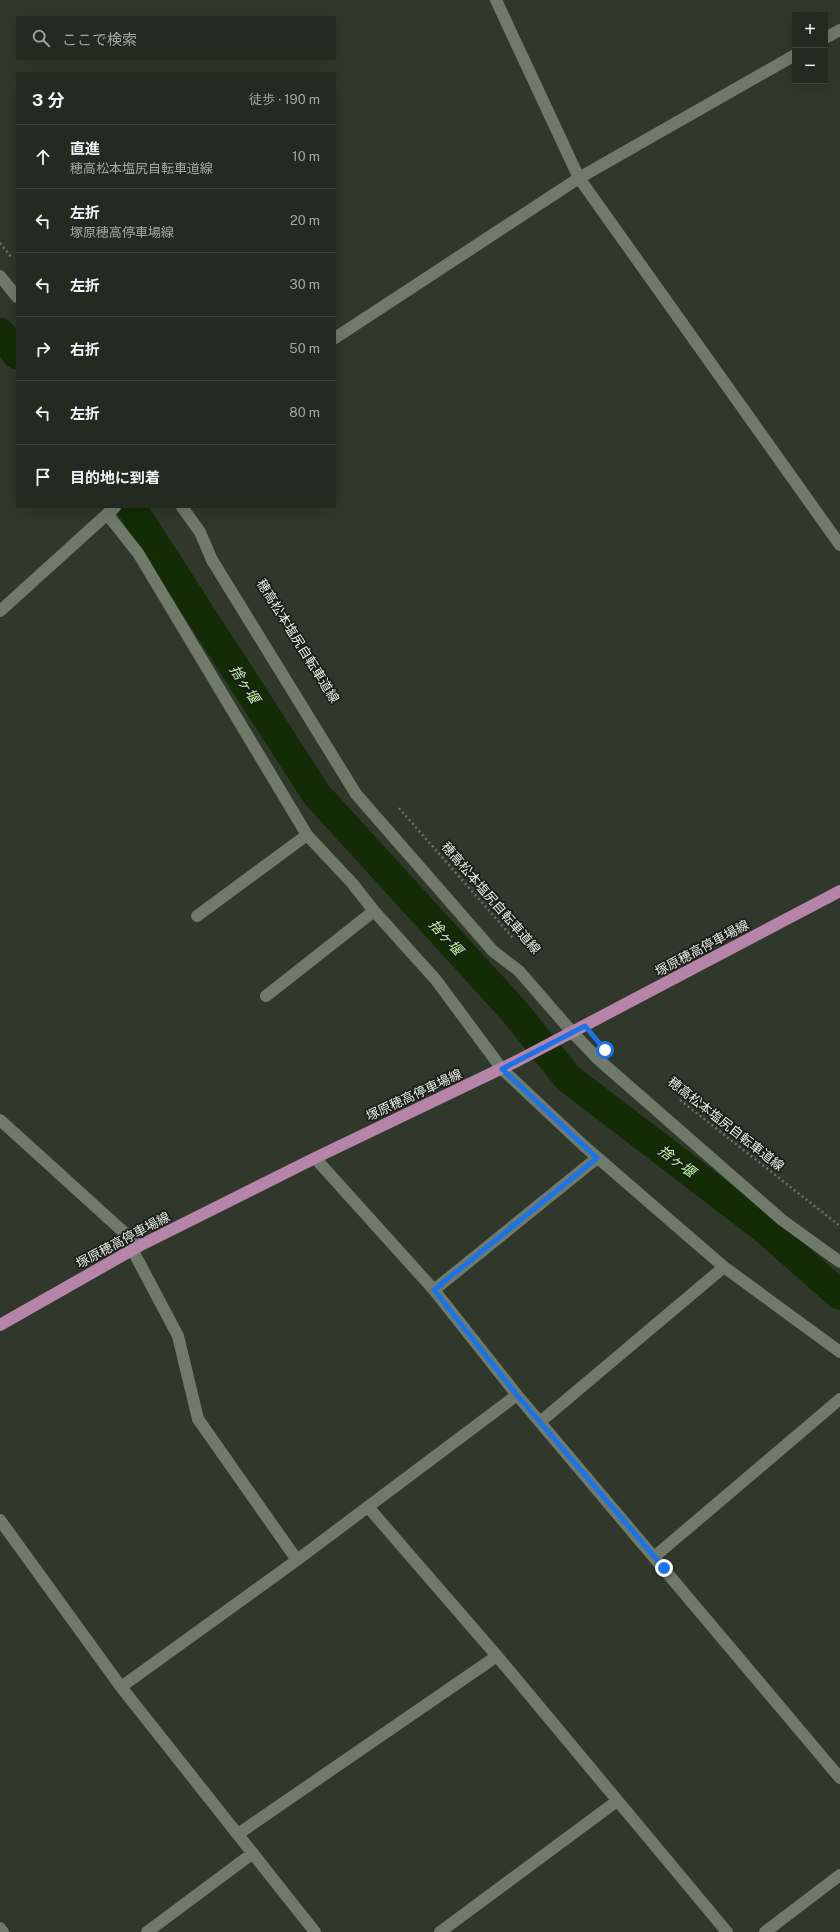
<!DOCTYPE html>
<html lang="ja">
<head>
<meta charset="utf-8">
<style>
  body { margin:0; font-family:"Public Sans","Noto Sans JP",sans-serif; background:#2b3229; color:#f1f3f6 }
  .controls { position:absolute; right:12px; top:12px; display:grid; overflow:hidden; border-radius:0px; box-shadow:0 4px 16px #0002 }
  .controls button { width:36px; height:36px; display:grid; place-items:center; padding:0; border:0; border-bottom:1px solid #40463e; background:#232a20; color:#f1f3f6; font:20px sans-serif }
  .stop { position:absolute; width:12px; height:12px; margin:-9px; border:3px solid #1a73e8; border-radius:50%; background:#fff }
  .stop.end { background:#1a73e8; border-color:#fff; box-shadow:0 1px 4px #0008 }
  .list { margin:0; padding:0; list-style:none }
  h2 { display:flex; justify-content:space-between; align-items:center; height:52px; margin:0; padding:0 16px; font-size:17px }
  h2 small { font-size:13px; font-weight:400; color:#a3a7a5 }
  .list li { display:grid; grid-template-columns:26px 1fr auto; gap:12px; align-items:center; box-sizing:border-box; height:64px; padding:0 16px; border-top:1px solid #40463e }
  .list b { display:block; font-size:15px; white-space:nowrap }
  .list p { margin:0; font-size:13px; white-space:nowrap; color:#a3a7a5 }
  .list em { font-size:13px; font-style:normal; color:#a3a7a5 }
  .icon { flex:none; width:22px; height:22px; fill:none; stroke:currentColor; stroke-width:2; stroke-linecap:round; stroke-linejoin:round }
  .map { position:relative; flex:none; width:840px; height:1932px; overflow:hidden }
  .search { position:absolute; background:#232a20; box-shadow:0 4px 16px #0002; left:16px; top:16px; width:320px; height:44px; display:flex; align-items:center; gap:10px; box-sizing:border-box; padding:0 14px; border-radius:0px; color:#a3a7a5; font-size:15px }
  .panel { position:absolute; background:#232a20; box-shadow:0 4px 16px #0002; left:16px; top:72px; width:320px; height:436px; border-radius:0px }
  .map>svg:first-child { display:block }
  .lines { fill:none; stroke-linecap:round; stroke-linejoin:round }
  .canal { stroke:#132c05; stroke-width:30 }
  .path { stroke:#6a7267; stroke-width:2.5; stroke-dasharray:2 3; stroke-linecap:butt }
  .minor { stroke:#6f7a6b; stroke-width:12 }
  .major { stroke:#b584a8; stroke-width:12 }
  .route { stroke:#1a73e8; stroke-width:5 }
  .labels { text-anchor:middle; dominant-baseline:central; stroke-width:3.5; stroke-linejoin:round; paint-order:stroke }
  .street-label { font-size:13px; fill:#e7ede4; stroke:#1a1e18 }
  .water-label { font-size:14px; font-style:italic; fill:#c0f6a7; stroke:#1a1e18 }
</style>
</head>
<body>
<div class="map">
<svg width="840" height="1932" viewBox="0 0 840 1932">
  <rect width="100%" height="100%" fill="#2f382b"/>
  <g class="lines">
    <path class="canal" d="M0 333 17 354
      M131 507 317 795 514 1011 568 1078 764 1228 840 1295"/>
    <path class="path" d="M0 243 11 257
      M399 808 513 938
      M680 1100 840 1226"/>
    <path class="minor" d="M496 0 579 178 840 545
      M825 38 840 30
      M0 276 17 297
      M335 338 579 178 795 55
      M182 507 200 532 212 560 356 794 493 951 519 971 572 1032 599 1060 782 1220 840 1262
      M107 514 138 553 307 835 352 883 374 911 436 980 502 1069 584 1146 724 1267 840 1352
      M0 611 115 507
      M197 916 307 835
      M266 996 374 911
      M0 1120 139 1246
      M315 1158 434 1290 517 1395 840 1778
      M132 1249 178 1336 198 1419 297 1560
      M434 1290 597 1158
      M540 1422 724 1267
      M368 1507 497 1656 727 1932
      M0 1520 121 1687 315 1932
      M654 1557 840 1399
      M121 1687 297 1560 517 1395
      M238 1834 497 1656
      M0 1928 3 1932
      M147 1932 253 1853
      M440 1932 617 1801
      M765 1932 840 1875"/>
    <path class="major" d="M0 1325 139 1246 315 1158 517 1061 840 891"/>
  </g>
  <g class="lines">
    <path class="route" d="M605 1050 585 1026 502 1069 597 1158 434 1290 517 1395 664 1568"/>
  </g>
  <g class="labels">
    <g class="street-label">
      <text transform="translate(298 641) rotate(58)">穂高松本塩尻自転車道線</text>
      <text transform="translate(491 898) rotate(49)">穂高松本塩尻自転車道線</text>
      <text transform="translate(702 948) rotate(-28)">塚原穂高停車場線</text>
      <text transform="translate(414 1095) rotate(-25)">塚原穂高停車場線</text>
      <text transform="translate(726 1124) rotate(38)">穂高松本塩尻自転車道線</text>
      <text transform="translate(123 1240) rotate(-28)">塚原穂高停車場線</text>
    </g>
    <g class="water-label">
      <text transform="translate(245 684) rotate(57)">捨ヶ堰</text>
      <text transform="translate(446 937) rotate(48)">捨ヶ堰</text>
      <text transform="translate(677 1161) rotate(37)">捨ヶ堰</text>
    </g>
  </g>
</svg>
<div class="controls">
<button>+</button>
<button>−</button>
</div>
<div class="stop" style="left:605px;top:1050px"></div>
<div class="stop end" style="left:664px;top:1568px"></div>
<div class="search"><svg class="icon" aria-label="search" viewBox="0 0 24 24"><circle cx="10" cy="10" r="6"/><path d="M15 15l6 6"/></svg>ここで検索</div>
<section class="panel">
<h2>3 分<small>徒歩 · 190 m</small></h2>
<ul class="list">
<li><svg class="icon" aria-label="ahead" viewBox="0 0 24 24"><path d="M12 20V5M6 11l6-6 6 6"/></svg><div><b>直進</b><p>穂高松本塩尻自転車道線</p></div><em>10 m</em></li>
<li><svg class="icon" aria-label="left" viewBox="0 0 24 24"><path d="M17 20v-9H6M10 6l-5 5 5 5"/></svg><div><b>左折</b><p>塚原穂高停車場線</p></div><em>20 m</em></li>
<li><svg class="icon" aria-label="left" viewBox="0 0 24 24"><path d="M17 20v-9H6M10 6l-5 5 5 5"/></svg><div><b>左折</b></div><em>30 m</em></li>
<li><svg class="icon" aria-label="right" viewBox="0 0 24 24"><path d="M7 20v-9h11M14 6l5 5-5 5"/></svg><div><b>右折</b></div><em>50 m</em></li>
<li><svg class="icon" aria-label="left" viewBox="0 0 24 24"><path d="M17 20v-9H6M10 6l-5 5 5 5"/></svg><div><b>左折</b></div><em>80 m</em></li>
<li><svg class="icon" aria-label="arrive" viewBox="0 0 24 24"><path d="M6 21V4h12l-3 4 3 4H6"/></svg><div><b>目的地に到着</b></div></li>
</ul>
</section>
</div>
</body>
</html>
